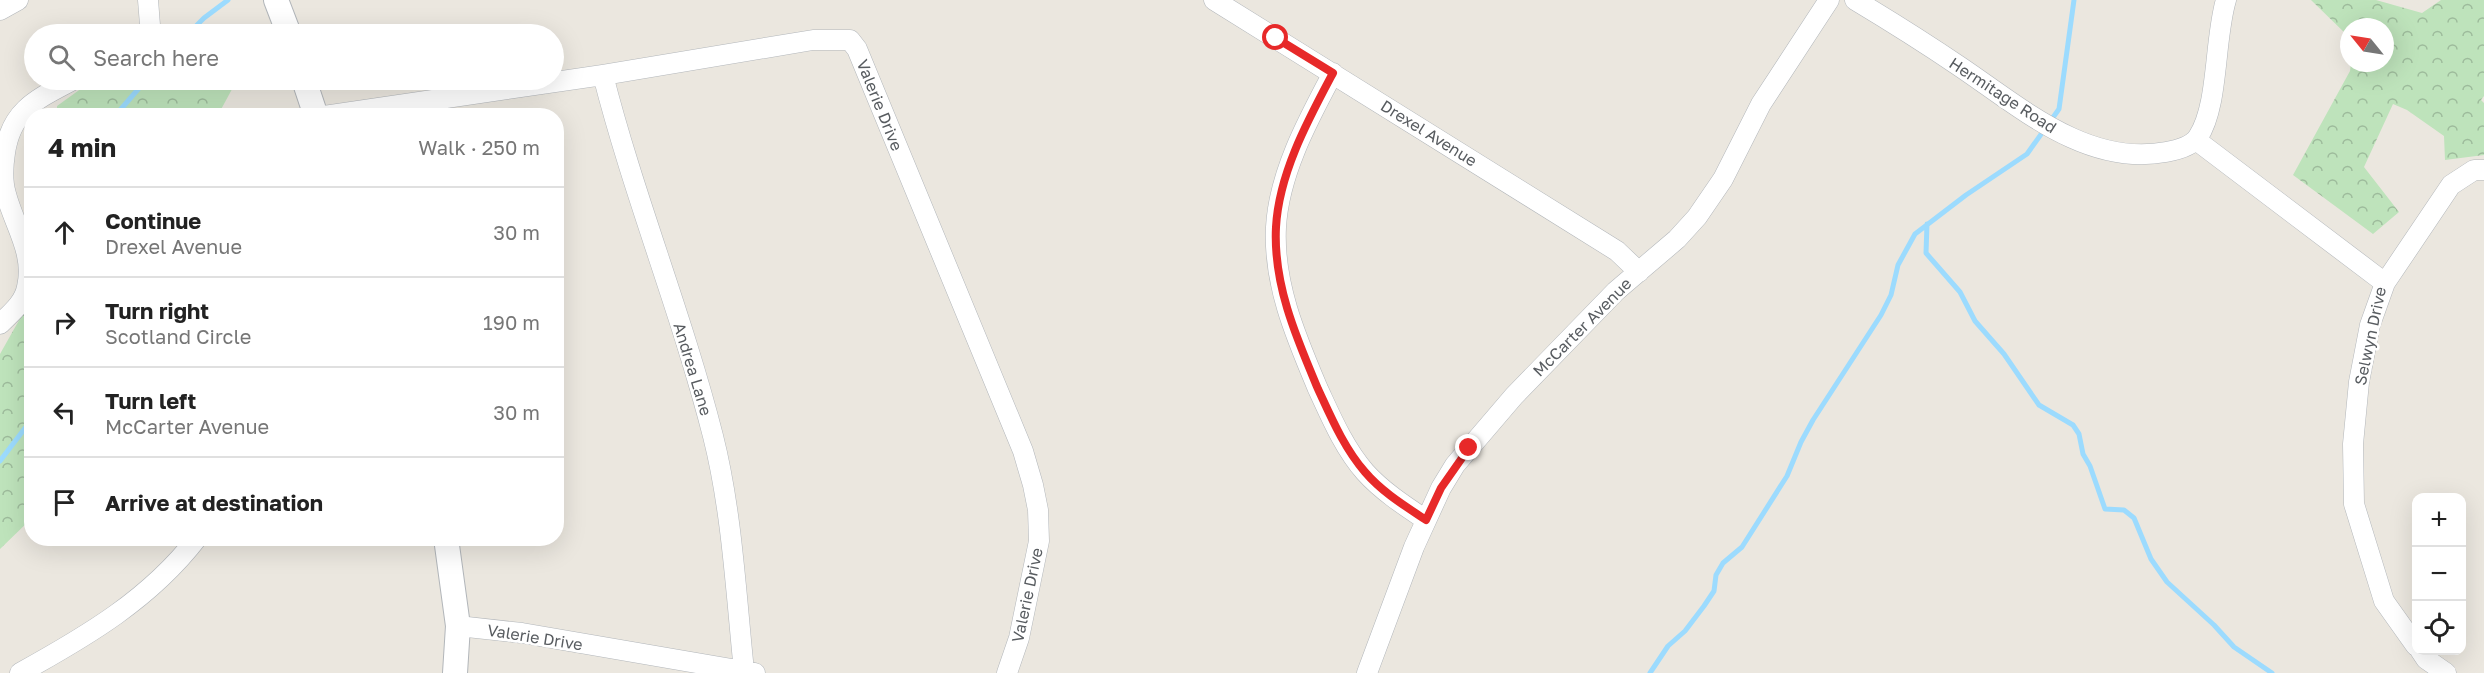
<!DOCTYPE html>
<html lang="en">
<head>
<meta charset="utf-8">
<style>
  body { margin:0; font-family:"Golos Text",sans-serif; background:#f2f2f2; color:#222 }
  .controls { position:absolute; right:18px; bottom:18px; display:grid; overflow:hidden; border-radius:12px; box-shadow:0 6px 24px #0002 }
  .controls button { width:54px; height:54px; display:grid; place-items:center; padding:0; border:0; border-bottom:2px solid #e0e0e0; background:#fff; color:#222; font:30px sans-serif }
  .compass { position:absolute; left:2340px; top:18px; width:54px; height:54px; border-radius:50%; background:#fff; box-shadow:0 6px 24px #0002; rotate:300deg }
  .stop { position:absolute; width:18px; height:18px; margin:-14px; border:4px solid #e72929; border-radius:50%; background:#fff }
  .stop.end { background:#e72929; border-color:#fff; box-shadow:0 2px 6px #0008 }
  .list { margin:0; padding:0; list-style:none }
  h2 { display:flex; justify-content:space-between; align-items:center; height:78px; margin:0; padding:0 24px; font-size:26px }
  h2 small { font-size:20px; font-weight:400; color:#767676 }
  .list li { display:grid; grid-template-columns:39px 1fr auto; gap:18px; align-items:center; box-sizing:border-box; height:90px; padding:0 24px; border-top:2px solid #e0e0e0 }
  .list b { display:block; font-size:22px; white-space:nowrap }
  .list p { margin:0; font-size:20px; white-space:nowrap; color:#767676 }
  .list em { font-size:20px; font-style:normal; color:#767676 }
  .icon { flex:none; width:33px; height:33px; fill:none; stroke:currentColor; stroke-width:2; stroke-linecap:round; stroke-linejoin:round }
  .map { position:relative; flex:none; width:2484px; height:673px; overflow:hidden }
  .search { position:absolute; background:#fff; box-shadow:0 6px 24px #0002; left:24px; top:24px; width:540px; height:66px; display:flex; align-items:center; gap:15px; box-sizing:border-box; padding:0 21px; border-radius:33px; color:#767676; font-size:22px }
  .panel { position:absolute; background:#fff; box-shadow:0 6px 24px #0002; left:24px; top:108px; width:540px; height:438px; border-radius:24px }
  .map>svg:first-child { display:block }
  .forest { fill:url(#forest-crowns) }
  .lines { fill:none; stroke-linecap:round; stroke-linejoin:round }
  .stream { stroke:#9cdbfe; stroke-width:5 }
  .minor-casing { stroke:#b2b6ba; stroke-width:21 }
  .tertiary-casing { stroke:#b2b6ba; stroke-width:26 }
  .minor { stroke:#fff; stroke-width:20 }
  .tertiary { stroke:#fff; stroke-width:24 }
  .route { stroke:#e72929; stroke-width:8 }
  .labels { text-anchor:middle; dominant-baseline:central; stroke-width:5; stroke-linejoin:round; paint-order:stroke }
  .street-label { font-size:16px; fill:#585c60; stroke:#fff }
</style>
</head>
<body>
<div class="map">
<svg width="2484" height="673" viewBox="0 0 2484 673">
  <defs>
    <pattern id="forest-crowns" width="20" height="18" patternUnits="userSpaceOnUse" patternTransform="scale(1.5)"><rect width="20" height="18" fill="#bee3bb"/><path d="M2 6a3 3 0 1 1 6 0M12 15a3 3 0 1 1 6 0" fill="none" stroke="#9dbb9b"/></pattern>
  </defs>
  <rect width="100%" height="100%" fill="#ebe7df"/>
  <path class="forest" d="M2311 0H2376L2422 13 2441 0H2484V96L2481 100 2484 103V155L2445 160 2444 136 2407 110 2393 104 2364 167 2399 212 2373 234 2293 175 2350 71 2351 63H2385V27H2349V37Z
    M171 24 211 34H156Z
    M93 80H237L218 115H57V106Z
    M31 299V519L0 549V354Z"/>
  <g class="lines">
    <path class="stream" d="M188 34 204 18 228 0
      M115 116 146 80
      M1927 224 1926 253 1960 292 1975 321 2004 354 2039 405 2073 425 2079 434 2083 454 2090 466 2105 509 2124 510 2134 518 2151 559 2167 582 2214 625 2234 647 2272 673
      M0 461 32 419
      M1650 673 1668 646 1685 631 1704 606 1714 591 1716 575 1723 563 1742 547 1787 476 1801 442 1813 420 1881 315 1891 295 1898 265 1915 234 1966 195 2027 154 2059 109 2074 0"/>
    <g class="minor-casing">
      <path id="minor" d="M1214 0 1617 251 1639 272
        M1855 0C1890 21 1925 43 1959 66 2020 107 2087 167 2166 152 2177 150 2192 146 2198 137 2219 105 2214 40 2226 0
        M0 10 18 0
        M146 34 150 25 148 0
        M1333 73C1308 120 1279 173 1276 227 1273 284 1296 337 1318 389 1331 417 1344 448 1365 472 1382 491 1405 506 1426 520
        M603 75C634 197 682 314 713 436 732 511 736 594 744 671
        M324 116 603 75 813 40H850L857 49 1023 451 1033 485 1038 510 1039 541 1019 638 1007 673
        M2196 140 2385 283
        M0 324C11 313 24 303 27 287 35 253 14 225 6 194 2 181 3 166 5 153 11 110 37 99 73 80
        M458 626 522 633 755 673
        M2416 646 2384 601 2354 504 2353 444 2359 382 2370 325 2385 283 2451 185 2474 170H2484
        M2420 650 2426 659 2446 673
        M20 673C87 636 150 599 197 538
        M1367 673 1414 547 1441 488 1455 465 1514 396 1616 291 1677 239 1697 217 1723 179 1761 104 1829 0"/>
    </g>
    <g class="tertiary-casing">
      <path id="tertiary" d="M276 0 289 34
        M304 80 316 116
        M446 538 458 626 455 673"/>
    </g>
    <use href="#minor" class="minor"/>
    <use href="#tertiary" class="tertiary"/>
  </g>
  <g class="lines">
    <path class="route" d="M1276 38 1333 73C1308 120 1279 173 1276 227 1273 284 1296 337 1318 389 1331 417 1344 448 1365 472 1382 492 1405 506 1426 520L1441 488 1469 448"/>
  </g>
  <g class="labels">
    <g class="street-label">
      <text transform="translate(2003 95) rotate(33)">Hermitage Road</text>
      <text transform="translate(880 105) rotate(68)">Valerie Drive</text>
      <text transform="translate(1429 133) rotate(32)">Drexel Avenue</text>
      <text transform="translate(1582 327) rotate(-45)">McCarter Avenue</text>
      <text transform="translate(2370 336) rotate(-78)">Selwyn Drive</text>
      <text transform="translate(693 369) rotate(73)">Andrea Lane</text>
      <text transform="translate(1027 595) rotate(-78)">Valerie Drive</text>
      <text transform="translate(535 637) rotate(9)">Valerie Drive</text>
    </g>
  </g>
</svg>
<div class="controls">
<button>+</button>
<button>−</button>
<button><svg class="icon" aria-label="locate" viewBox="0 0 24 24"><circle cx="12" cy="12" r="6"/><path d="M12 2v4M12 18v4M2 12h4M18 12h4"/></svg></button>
</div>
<svg class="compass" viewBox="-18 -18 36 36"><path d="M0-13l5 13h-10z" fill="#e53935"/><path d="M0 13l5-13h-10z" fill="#767676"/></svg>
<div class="stop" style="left:1276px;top:38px"></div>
<div class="stop end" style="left:1469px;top:448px"></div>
<div class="search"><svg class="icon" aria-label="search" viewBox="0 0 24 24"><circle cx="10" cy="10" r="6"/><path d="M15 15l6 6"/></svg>Search here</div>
<section class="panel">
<h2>4 min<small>Walk · 250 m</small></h2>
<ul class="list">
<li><svg class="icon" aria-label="ahead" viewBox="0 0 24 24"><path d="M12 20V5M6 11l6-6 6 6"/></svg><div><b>Continue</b><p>Drexel Avenue</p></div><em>30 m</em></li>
<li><svg class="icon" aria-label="right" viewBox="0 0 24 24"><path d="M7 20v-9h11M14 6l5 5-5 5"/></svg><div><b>Turn right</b><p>Scotland Circle</p></div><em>190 m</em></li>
<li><svg class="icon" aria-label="left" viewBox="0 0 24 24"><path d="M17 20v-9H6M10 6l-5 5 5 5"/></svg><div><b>Turn left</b><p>McCarter Avenue</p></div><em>30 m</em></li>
<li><svg class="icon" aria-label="arrive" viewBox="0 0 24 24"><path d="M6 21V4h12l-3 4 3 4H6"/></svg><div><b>Arrive at destination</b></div></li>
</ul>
</section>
</div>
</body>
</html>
